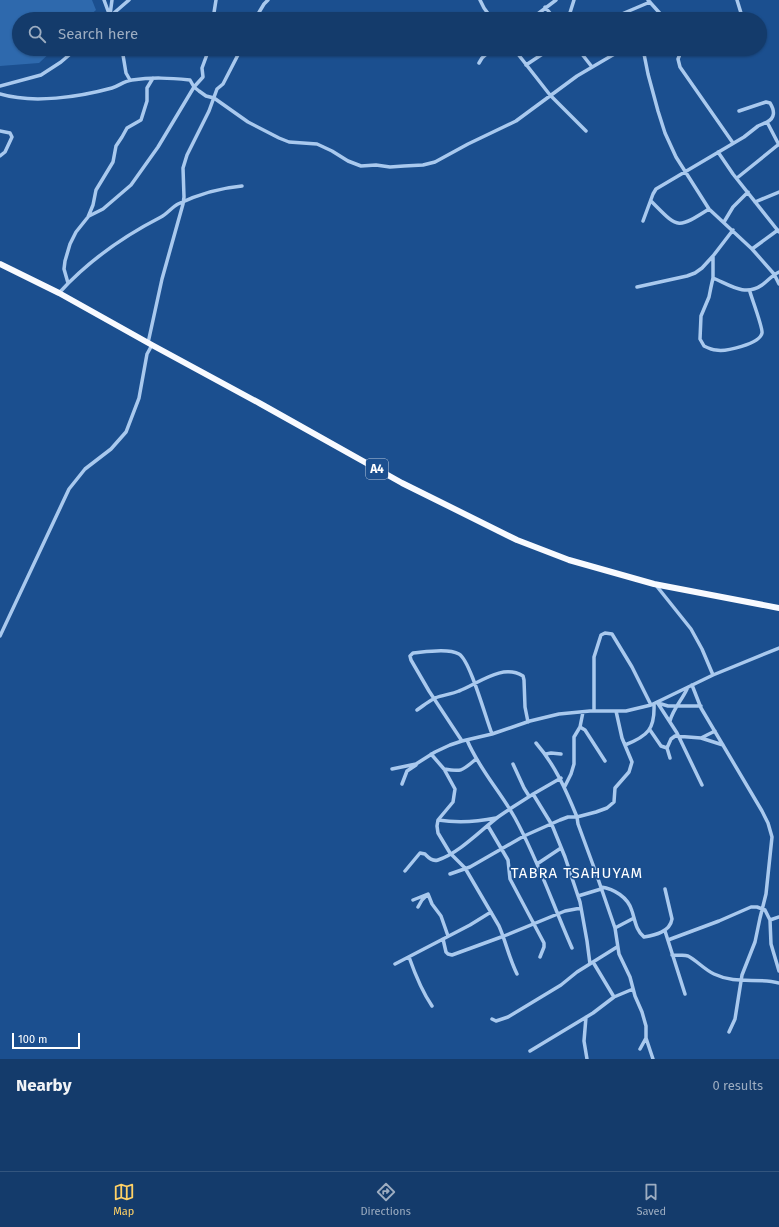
<!DOCTYPE html>
<html lang="en">
<head>
<meta charset="utf-8">
<style>
  body { margin:0; font-family:"Fira Sans",sans-serif; background:#1d4271; color:#f1f3f6 }
  .scale { position:absolute; left:12px; bottom:10px; width:68px; box-sizing:border-box; padding-left:4px; border:2px solid #fff; border-top:0; font-size:11px; line-height:14px; white-space:nowrap; color:#fff; -webkit-text-stroke:3px #1b4f8f; paint-order:stroke }
  .list { margin:0; padding:0; list-style:none }
  h2 { display:flex; justify-content:space-between; align-items:center; height:52px; margin:0; padding:0 16px; font-size:17px }
  h2 small { font-size:13px; font-weight:400; color:#9dadc1 }
  .icon { flex:none; width:22px; height:22px; fill:none; stroke:currentColor; stroke-width:2; stroke-linecap:round; stroke-linejoin:round }
  .map { position:relative; flex:none; width:779px; height:1059px; overflow:hidden }
  .search { position:absolute; background:#143b6b; box-shadow:0 1px 3px #0004; left:12px; right:12px; top:12px; height:44px; display:flex; align-items:center; gap:10px; box-sizing:border-box; padding:0 14px; border-radius:22px; color:#9dadc1; font-size:15px }
  .sheet { height:112px; background:#143b6b }
  nav { display:flex; justify-content:space-around; align-items:center; box-sizing:border-box; height:56px; border-top:1px solid #33557e; background:#143b6b; font-size:11px; color:#9dadc1 }
  nav a { display:grid; justify-items:center; gap:2px }
  nav .on { color:#ffd166 }
  .map>svg:first-child { display:block }
  .green { fill:#2e69ad }
  .lines { fill:none; stroke-linecap:round; stroke-linejoin:round }
  .minor { stroke:#a9c9ee; stroke-width:3.5 }
  .trunk { stroke:#f8faff; stroke-width:6 }
  .labels { text-anchor:middle; dominant-baseline:central; stroke-width:3.5; stroke-linejoin:round; paint-order:stroke }
  .shield { fill:#1b4f8f; stroke:#bbcadd; stroke-width:1 }
  .shield-label { font-size:12px; font-weight:bold; fill:#fff }
  .quarter-label { font-size:15px; letter-spacing:1px; fill:#fff; stroke:#1b4f8f }
</style>
</head>
<body>
<div class="map">
<svg width="779" height="1059" viewBox="0 0 779 1059">
  <rect width="100%" height="100%" fill="#1b4f8f"/>
  <path class="green" d="M0 0H92L96 10 86 19H19V49H54L39 63 0 66Z"/>
  <g class="lines">
    <path class="minor" d="M104 0 111 19
      M480 0 484 8 492 19
      M648 0 665 19
      M737 0 741 13
      M545 7 555 19
      M110 15 112 0
      M107 19 129 0
      M213 19 216 0
      M255 19 264 4 268 0
      M531 19 556 0
      M568 19 574 0
      M610 19 650 2
      M122 49 126 73 130 80
      M514 49 550 95 586 131
      M578 49 592 67
      M643 49 648 74 658 111 665 133 676 157 709 209 752 249 774 274 779 284
      M682 49 678 59 680 67 733 143
      M711 49 724 51
      M479 63 482 58 492 49
      M526 65 550 49
      M0 86 41 75 61 62 76 49
      M0 94C33 104 79 97 112 88 119 86 124 81 132 80 153 77 169 78 190 80L194 87 199 91 206 96 214 98 248 122 279 138 289 142 317 144 332 151 348 161 361 166 376 165 390 167 404 166 423 165 435 162 468 144 516 121 577 76 623 49
      M739 111 766 102 770 103C775 111 775 118 767 122L779 145
      M0 131 10 133 12 137 5 152 0 156
      M718 152 733 174 779 232
      M737 178 779 144
      M651 201C678 228 676 230 709 209
      M755 202 779 192
      M89 216 103 209 131 185 158 147 194 87 203 77 202 68 209 49
      M643 221 653 194 656 189 744 137 758 126 767 122
      M724 222 733 207 748 192
      M733 230 713 256V278L711 287 709 297 701 316 700 339 704 346C708 348 712 350 716 350 725 352 760 344 762 333 763 328 752 299 750 292
      M752 249 778 230
      M713 278C730 285 745 297 762 285 768 281 772 275 779 272
      M68 283 64 269 65 261 70 244 76 232 88 217 93 205 96 190 113 162 116 146 122 137 127 128 141 120 147 101V88L153 78
      M637 287 687 276 695 273 702 268 713 256
      M59 293C89 260 122 237 161 217 167 214 172 207 178 204 199 194 219 188 242 186
      M148 343 162 279 183 204 184 197 183 168 187 155 209 111 217 89 223 84 241 49
      M655 584 691 629 702 649 713 675
      M0 636 69 489 85 469 111 449 126 432 139 398 147 354 152 345
      M692 685 701 708 762 811 768 823 772 837 766 894 760 918 755 942 742 975 735 1019 729 1032
      M657 702 677 733 702 785
      M658 703 668 706H701
      M417 710C423 706 429 701 435 698 443 695 452 694 459 691 478 684 502 663 523 676L524 680 525 707 528 722
      M594 711V657L601 635 605 633 612 634 632 667 651 705
      M670 721C673 709 682 700 687 689
      M580 727 585 730 605 761
      M650 730 661 746 667 748 670 758
      M701 738 723 745
      M467 740C479 769 500 791 515 818 538 860 553 905 572 948
      M462 741 429 691 411 660 410 656 413 653C425 652 448 648 459 654 470 660 486 719 492 734
      M536 743C555 765 566 790 577 817L578 824 596 873 615 928 619 954 630 977 635 996 642 1012 646 1026V1038L653 1059
      M625 745C648 736 655 729 654 704
      M667 748 671 739 675 736 701 738 715 731
      M431 754 444 769 455 789 453 802 438 820 437 826 438 833 450 853 465 868 499 926C506 942 509 958 517 974
      M546 754 551 753 561 754
      M513 764 524 788 529 796
      M392 769 416 764 435 752 450 745 462 741 492 734 530 721 559 714 590 711H626L651 705 713 675 779 648
      M444 769C462 772 462 771 476 759
      M402 784 407 771 416 765
      M565 786 571 774 574 764V737L580 727 583 712
      M533 794 552 825 565 857 580 902 587 941 590 964
      M438 820C458 823 476 822 496 818
      M488 826 508 860 510 879 544 943V947L540 957
      M537 864 561 848
      M405 871 420 853 425 854C428 857 432 862 438 860 459 853 480 831 498 817 518 803 539 790 561 778
      M450 874 470 867 524 836 560 820 568 817H577L596 812 607 808 614 802 615 788 629 772 632 762 622 738 616 711
      M601 887C614 889 628 897 632 911 635 920 636 931 644 937 655 935 670 932 672 919L665 889
      M428 894 432 904 441 916 448 936
      M578 896 601 889
      M413 900 428 894 422 900 418 907
      M770 920 779 917
      M615 928 634 918
      M665 931 685 994
      M443 939 446 952 448 954 452 955 504 936 565 911 581 908
      M668 940 719 921 751 907H757L765 910 770 920 771 944 779 971
      M672 955C677 955 684 955 688 956 696 960 705 970 714 974 737 985 756 977 779 983
      M409 957C415 974 421 990 432 1006
      M593 962 614 997
      M395 964 470 925 491 912
      M586 1017 584 1041 587 1059
      M492 1019 496 1021 508 1017 561 985 577 972 617 947
      M640 1049 646 1038
      M530 1051 593 1013 614 997 633 989"/>
    <path class="trunk" d="M0 264 59 293 152 345 261 404 402 483 517 540 569 560 654 584 779 608"/>
  </g>
  <g class="labels">
    <rect class="shield" x="366" y="459" width="22" height="20" rx="3"/>
    <g class="shield-label">
      <text x="377" y="469">A4</text>
    </g>
    <g class="quarter-label">
      <text x="577" y="873">TABRA TSAHUYAM</text>
    </g>
  </g>
</svg>
<div class="scale">100 m</div>
<div class="search"><svg class="icon" aria-label="search" viewBox="0 0 24 24"><circle cx="10" cy="10" r="6"/><path d="M15 15l6 6"/></svg>Search here</div>
</div>
<section class="sheet">
<h2>Nearby<small>0 results</small></h2>
<ul class="list">
</ul>
</section>
<nav>
<a class="on"><svg class="icon" aria-label="map" viewBox="0 0 24 24"><path d="M3 6l6-2 6 2 6-2v14l-6 2-6-2-6 2zM9 4v14M15 6v14"/></svg>Map</a>
<a><svg class="icon" aria-label="directions" viewBox="0 0 24 24"><path d="M12 3l9 9-9 9-9-9zM9 14v-3h6M13 9l2 2-2 2"/></svg>Directions</a>
<a><svg class="icon" aria-label="saved" viewBox="0 0 24 24"><path d="M7 4h10v16l-5-4-5 4z"/></svg>Saved</a>
</nav>
</body>
</html>
